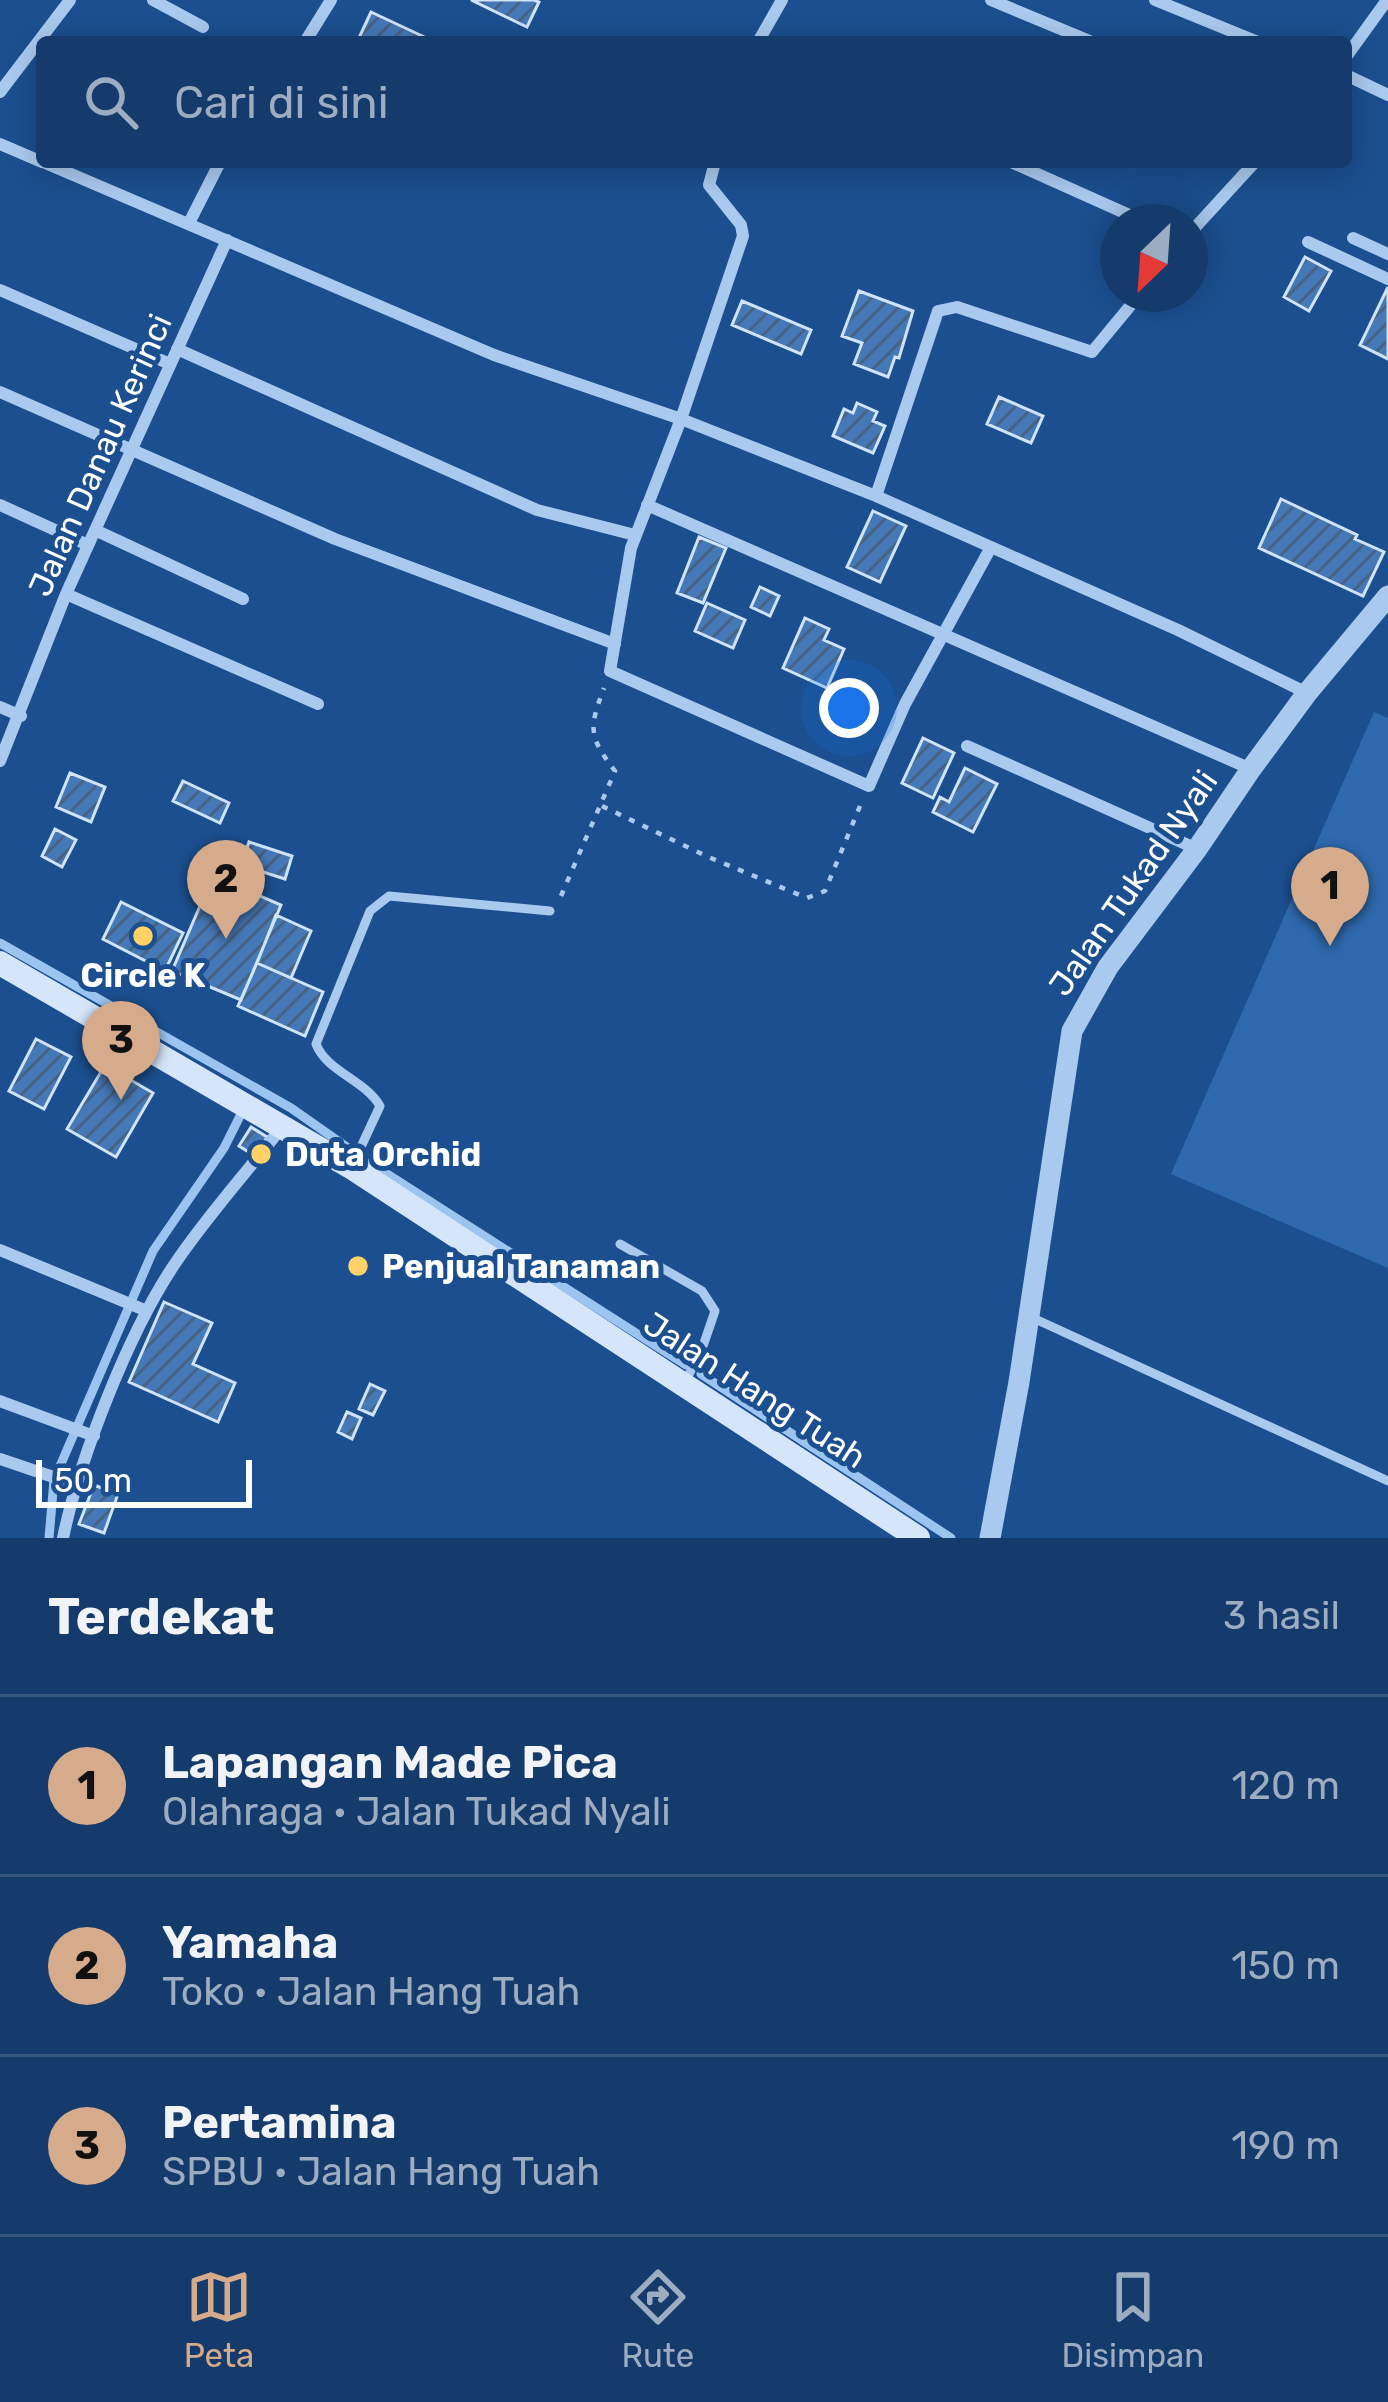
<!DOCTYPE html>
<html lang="id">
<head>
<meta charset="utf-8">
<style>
  body { margin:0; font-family:Rubik,sans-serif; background:#1d4271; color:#f1f3f6 }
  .compass { position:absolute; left:1100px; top:204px; width:108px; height:108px; border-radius:50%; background:#143b6b; box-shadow:0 6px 30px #0003; rotate:205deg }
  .scale { position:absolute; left:36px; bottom:30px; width:216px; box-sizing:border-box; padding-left:12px; border:6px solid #fff; border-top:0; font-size:33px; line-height:42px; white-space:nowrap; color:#fff; -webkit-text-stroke:9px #1b4f8f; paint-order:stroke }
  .you { position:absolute; left:849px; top:708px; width:42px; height:42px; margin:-30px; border:9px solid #fff; border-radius:50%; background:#1a73e8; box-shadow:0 0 0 18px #1a73e833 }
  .badge { display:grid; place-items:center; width:78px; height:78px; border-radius:50%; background:#d6ab8b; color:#111; font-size:39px; font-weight:700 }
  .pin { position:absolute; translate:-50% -99px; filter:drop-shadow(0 3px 6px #0008) }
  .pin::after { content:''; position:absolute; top:63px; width:42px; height:36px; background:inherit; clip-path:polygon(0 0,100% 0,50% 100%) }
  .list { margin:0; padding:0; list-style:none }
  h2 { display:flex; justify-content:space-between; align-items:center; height:156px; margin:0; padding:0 48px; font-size:51px }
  h2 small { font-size:39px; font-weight:400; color:#9dadc1 }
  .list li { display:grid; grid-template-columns:78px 1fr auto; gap:36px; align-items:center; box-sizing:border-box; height:180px; padding:0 48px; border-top:3px solid #33557e }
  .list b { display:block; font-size:45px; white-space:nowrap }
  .list p { margin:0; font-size:39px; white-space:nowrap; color:#9dadc1 }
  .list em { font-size:39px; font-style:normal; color:#9dadc1 }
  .icon { flex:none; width:66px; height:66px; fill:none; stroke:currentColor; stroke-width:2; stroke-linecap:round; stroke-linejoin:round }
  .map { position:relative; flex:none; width:1388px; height:1538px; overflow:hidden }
  .search { position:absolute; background:#143b6b; box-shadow:0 6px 30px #0003; left:36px; right:36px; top:36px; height:132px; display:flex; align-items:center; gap:30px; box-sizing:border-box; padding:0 42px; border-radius:12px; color:#9dadc1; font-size:45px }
  .sheet { height:696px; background:#143b6b }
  nav { display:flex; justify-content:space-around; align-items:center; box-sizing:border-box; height:168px; border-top:3px solid #33557e; background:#143b6b; font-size:33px; color:#9dadc1 }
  nav a { display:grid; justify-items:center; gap:6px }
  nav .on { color:#d6ab8b }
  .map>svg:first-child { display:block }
  .park { fill:#2e69ad }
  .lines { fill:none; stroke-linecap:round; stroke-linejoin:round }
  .stream { stroke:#9cc4f0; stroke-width:9 }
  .building { fill:url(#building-hatch); stroke:#cfe3fa; stroke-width:3 }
  .path { stroke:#a9c9ee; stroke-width:4.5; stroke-dasharray:6 9; stroke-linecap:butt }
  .service { stroke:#a9c9ee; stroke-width:9 }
  .minor { stroke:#a9c9ee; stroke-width:12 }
  .tertiary { stroke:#a9c9ee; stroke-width:21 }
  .secondary { stroke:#d6e6fa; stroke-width:24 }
  .poi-dot { fill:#ffd166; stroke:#1b4f8f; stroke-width:4.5 }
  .labels { text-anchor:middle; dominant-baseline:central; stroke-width:10; stroke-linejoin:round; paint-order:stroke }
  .street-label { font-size:33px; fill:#fff; stroke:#1b4f8f }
  .poi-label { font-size:33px; font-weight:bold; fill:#fff; stroke:#1b4f8f; text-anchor:start }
</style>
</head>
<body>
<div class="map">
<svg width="1388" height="1538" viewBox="0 0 1388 1538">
  <defs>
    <pattern id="building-hatch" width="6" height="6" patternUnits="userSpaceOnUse" patternTransform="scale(3)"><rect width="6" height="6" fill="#4478b7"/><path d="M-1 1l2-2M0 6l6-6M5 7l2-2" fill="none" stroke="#486282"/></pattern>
  </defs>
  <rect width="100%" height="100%" fill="#1b4f8f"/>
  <path class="park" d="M1374 712 1388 718V1268L1171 1174Z"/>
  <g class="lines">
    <path class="stream" d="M0 943 291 1108 348 1148
      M370 1163 686 1365
      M701 1374 951 1538
      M49 1538 54 1480 153 1251 224 1148 241 1114"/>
  </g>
  <path class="building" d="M471 0H534L539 2 527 27Z
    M371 12 435 42H363L358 40Z
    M1305 257 1331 271 1309 311 1284 297Z
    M1388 287V359L1360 345Z
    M859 291 913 311 899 358 895 357 888 377 854 364 862 343 842 336Z
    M742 301 811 330 801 354 732 325Z
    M999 397 1043 416 1031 443 987 424Z
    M857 403 877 412 873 421 885 426 873 453 833 436 844 409 853 413Z
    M1281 499 1357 535 1355 539 1384 552 1363 596 1259 548Z
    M873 511 906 526 880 582 847 567Z
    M699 537 726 548 703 603 677 593Z
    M760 587 779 596 770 616 751 607Z
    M707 603 745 620 733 648 695 631Z
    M805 618 829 629 824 640 844 649 827 688 783 668Z
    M923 738 954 753 933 798 902 783Z
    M965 768 997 784 973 832 933 812 940 797 949 802Z
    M70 773 105 787 91 822 56 807Z
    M183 781 229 803 220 823 173 801Z
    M55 829 76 840 62 867 42 856Z
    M249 842 292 856 285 879 241 865Z
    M239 887 281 905 241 1000 172 971 203 899 229 910Z
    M121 902 183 933 165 971 103 939Z
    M276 915 311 931 291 978 257 963Z
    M257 963 323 992 305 1036 238 1006Z
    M36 1039 71 1057 44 1109 9 1091Z
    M105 1065 153 1093 116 1157 67 1129Z
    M251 1127 267 1137 255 1156 239 1146Z
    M164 1302 212 1323 193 1364 235 1383 218 1422 129 1382Z
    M370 1384 385 1391 373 1415 359 1409Z
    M347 1412 361 1418 352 1439 338 1432Z
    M94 1485 118 1494 104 1533 79 1524Z"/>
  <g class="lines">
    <path class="path" d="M602 806 706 856 807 898 825 891 860 806
      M561 896 615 771C588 736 589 728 604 688"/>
    <path class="service" d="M353 1164 380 1106C364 1079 327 1072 316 1044L370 911 389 896 550 911
      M620 1244 702 1291 715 1311 702 1349 686 1380
      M1033 1318 1388 1481"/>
    <path class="minor" d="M153 0 203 27
      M991 0 1092 42
      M1155 0 1258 42
      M305 42 331 0
      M758 42 782 0
      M1346 57 1387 0
      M1346 75 1388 95
      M0 92 70 0
      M0 144 42 162
      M43 162 494 355 681 419 876 496 1178 630 1307 693
      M715 162 709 185 741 225 743 236 681 419 631 548 610 671 869 786 905 704 990 549
      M1011 162 1145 222
      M189 223 220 162
      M1190 233 1255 162
      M1353 238 1388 254
      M1308 242 1388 279
      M0 290 170 364
      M177 349 537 510 635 535
      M0 392 335 539 615 644
      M876 496 938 311 957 307 1092 352 1140 294
      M0 505 88 545
      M647 505 1251 769
      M95 530 243 599
      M66 594 318 704
      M0 707 21 716
      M967 746 1197 849
      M0 761 66 594 227 240
      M0 1250 147 1311
      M0 1401 94 1436
      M0 1459 77 1485
      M63 1538C80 1457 128 1334 174 1265 206 1217 247 1172 282 1127"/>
    <path class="tertiary" d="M990 1538 1019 1382 1072 1031 1108 967 1197 849 1251 769 1307 693 1388 596"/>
    <path class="secondary" d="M0 963 351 1167 918 1538"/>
  </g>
  <g class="poi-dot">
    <circle cx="143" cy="936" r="12"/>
    <circle cx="261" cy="1154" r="12"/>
    <circle cx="358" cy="1266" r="12"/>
  </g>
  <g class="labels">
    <g class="street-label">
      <text transform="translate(100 455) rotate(-66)">Jalan Danau Kerinci</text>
      <text transform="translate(1133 883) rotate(-55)">Jalan Tukad Nyali</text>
      <text transform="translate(755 1390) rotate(33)">Jalan Hang Tuah</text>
    </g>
    <g class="poi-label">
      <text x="143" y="975" text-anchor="middle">Circle K</text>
      <text x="285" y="1154">Duta Orchid</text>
      <text x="382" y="1266">Penjual Tanaman</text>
    </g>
  </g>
</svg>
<svg class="compass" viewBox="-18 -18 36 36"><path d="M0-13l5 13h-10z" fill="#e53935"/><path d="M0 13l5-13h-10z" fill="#9dadc1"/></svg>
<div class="scale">50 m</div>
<div class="you"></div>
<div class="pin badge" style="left:1330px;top:946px">1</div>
<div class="pin badge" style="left:226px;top:939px">2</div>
<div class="pin badge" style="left:121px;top:1100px">3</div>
<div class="search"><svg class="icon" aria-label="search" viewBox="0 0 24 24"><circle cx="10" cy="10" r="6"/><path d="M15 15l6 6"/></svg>Cari di sini</div>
</div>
<section class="sheet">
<h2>Terdekat<small>3 hasil</small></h2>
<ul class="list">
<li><span class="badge">1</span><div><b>Lapangan Made Pica</b><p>Olahraga · Jalan Tukad Nyali</p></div><em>120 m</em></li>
<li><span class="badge">2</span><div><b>Yamaha</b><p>Toko · Jalan Hang Tuah</p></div><em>150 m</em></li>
<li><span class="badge">3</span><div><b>Pertamina</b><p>SPBU · Jalan Hang Tuah</p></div><em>190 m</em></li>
</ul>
</section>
<nav>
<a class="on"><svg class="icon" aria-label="map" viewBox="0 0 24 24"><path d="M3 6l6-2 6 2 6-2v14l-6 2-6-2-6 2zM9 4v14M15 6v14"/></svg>Peta</a>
<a><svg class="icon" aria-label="directions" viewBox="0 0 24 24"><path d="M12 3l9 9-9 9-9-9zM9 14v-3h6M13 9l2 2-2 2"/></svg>Rute</a>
<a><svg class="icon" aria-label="saved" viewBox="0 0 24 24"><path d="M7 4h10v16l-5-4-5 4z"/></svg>Disimpan</a>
</nav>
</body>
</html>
